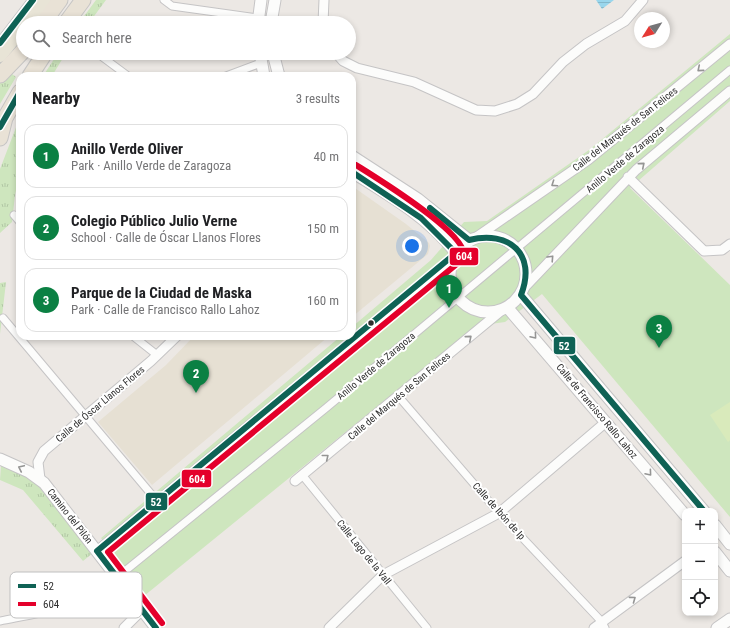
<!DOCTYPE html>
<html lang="en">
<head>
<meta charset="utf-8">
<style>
  body { margin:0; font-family:"Roboto Condensed",sans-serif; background:#f6f6f6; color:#202124 }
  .controls { position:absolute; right:12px; bottom:12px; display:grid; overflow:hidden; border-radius:8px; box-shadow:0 2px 6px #0003 }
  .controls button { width:36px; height:36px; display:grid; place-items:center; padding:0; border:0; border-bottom:1px solid #e0e0e0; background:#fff; color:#202124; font:20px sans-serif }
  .compass { position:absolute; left:634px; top:12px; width:36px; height:36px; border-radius:50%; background:#fff; box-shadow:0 2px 6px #0003; rotate:233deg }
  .you { position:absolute; left:412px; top:246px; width:14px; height:14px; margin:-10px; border:3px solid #fff; border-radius:50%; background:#1a73e8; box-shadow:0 0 0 6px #1a73e833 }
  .badge { display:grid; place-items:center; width:26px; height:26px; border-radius:50%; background:#0b8043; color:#fff; font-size:13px; font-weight:700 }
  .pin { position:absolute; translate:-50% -33px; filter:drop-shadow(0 1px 2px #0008) }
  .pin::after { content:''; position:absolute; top:21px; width:14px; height:12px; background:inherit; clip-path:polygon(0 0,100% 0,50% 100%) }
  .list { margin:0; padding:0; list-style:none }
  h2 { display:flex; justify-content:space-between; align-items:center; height:52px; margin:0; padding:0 16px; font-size:17px }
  h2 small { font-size:13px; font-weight:400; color:#757577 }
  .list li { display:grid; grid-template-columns:26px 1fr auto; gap:12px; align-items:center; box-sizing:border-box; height:64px; margin:0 8px 8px; padding:0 8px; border:1px solid #e0e0e0; border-radius:12px }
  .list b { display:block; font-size:15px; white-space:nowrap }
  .list p { margin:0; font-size:13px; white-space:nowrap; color:#757577 }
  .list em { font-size:13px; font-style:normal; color:#757577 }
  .icon { flex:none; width:22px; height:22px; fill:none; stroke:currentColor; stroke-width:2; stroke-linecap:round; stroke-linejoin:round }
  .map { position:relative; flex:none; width:730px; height:628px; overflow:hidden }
  .search { position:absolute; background:#fff; box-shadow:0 2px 6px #0003; left:16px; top:16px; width:340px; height:44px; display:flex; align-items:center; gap:10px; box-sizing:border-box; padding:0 14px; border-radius:22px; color:#757577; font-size:15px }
  .panel { position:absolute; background:#fff; box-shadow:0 2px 6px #0003; left:16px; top:72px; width:340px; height:268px; border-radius:12px }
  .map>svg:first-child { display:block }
  .education { fill:#e6e0d3 }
  .grass { fill:url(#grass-tufts) }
  .park { fill:#cee6be }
  .pitch { fill:#d9eabb }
  .water { fill:url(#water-rules) }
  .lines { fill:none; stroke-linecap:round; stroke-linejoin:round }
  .pedestrian-casing { stroke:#c5c4c5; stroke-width:9 }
  .minor-casing { stroke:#c5c4c5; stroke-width:11 }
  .tertiary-casing { stroke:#c5c4c5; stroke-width:13 }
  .primary-casing { stroke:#c6c5c4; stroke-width:16 }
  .trunk-casing { stroke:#c6c5c4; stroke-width:17 }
  .pedestrian { stroke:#fcfcfb; stroke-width:7 }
  .minor { stroke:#fcfcfb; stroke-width:9 }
  .tertiary { stroke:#fcfcfb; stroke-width:11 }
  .primary { stroke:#e8e4d6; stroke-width:14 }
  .trunk { stroke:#e9e2d6; stroke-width:15 }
  .bus-1-casing { stroke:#fff; stroke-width:9 }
  .bus-2-casing { stroke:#fff; stroke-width:9 }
  .bus-1 { stroke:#0f6255; stroke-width:6 }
  .bus-2 { stroke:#e4002b; stroke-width:6 }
  .oneway { stroke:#959594 }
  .bus-dot { fill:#2e2e2e; stroke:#fff; stroke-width:1.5 }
  .labels { text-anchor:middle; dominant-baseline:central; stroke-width:4; stroke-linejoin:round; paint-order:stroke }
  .street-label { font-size:10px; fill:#2e2e2e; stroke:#fff }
  .key { fill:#fff; stroke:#c0c0c0; stroke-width:1 }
  .key-label { font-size:11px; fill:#2e2e2e }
  .line-badge { stroke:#fff; stroke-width:1.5 }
  .badge-label { font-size:11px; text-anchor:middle; font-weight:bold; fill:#fff }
</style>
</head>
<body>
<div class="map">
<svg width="730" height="628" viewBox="0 0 730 628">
  <defs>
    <pattern id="grass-tufts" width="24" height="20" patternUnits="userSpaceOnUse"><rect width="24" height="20" fill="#cee6be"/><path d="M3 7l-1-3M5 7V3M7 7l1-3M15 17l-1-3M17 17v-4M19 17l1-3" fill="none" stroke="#b1c6a4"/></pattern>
    <pattern id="water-rules" width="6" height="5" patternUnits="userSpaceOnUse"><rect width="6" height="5" fill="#99d6ec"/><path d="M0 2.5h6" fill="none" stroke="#84b8cb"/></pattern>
  </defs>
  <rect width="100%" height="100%" fill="#ece8e4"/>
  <path class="education" d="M352 186 406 224 429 243 430 246 428 254 352 317Z
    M194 336H329L152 485 98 422 166 365Z"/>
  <path class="grass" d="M96 0H106L89 23H79Z
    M58 53H66L52 76H43Z
    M12 74 16 77 0 104V83Z
    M20 117V172L15 195 12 222 0 233V169Z
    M6 282 0 334V283Z
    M1 465 31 477 93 553 83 561 23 490 0 480Z"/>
  <path class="park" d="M730 34V101L630 188 730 285V517L542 294 505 322 476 326 144 596 101 538 341 336H352V327L431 260 464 222 487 221 589 150Z"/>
  <path class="pitch" d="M730 402V440L728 442 710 415Z"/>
  <path class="water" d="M596 0H614L602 9Z"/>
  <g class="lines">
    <g class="pedestrian-casing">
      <path id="pedestrian" d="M164 0 172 6 258 18
        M97 53 128 76
        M226 76 261 63
        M14 215 20 222
        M3 318 157 501
        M133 336 157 355
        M399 397 499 513 602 622 605 628
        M303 476 427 628
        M0 621C35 614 75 609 104 588L326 408 730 70"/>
    </g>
    <g class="minor-casing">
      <path id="minor" d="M323 23 324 0
        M0 43 33 0
        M336 53 343 61 357 68 414 82 476 110 495 111 517 104 533 94 563 62 586 44 625 21 643 0
        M628 177 704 251 722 250 730 244
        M478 236 588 160 730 44
        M525 287 636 170 730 91
        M40 479 38 462 44 451 151 361 177 336
        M295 481 502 310
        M97 551 453 257
        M124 628 141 611
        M329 628 383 575 499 513 606 422
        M594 628 685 561"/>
    </g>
    <g class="tertiary-casing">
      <path id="tertiary" d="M258 23 261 0
        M271 23 275 0
        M260 53 264 76
        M273 53 279 76
        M352 156 418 199 469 240
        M352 172C388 194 429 218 456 253
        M450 274a38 38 0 1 1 76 0a38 38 0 1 1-76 0Z
        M521 295 704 511
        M507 307 685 515
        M0 459 29 472 44 483 156 628
        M715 525 730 544
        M715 552 730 571
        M717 628 730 619"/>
    </g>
    <g class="primary-casing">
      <path id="primary" d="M26 23 44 0
        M0 55 23 26"/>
    </g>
    <g class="trunk-casing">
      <path id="trunk" d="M43 23 60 0
        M66 23 83 0
        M0 75 23 51
        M30 76 45 53
        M0 138 5 118 20 92"/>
    </g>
    <use href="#pedestrian" class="pedestrian"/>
    <use href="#minor" class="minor"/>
    <use href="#tertiary" class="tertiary"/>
    <use href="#primary" class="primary"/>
    <use href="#trunk" class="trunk"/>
    <g class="bus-1-casing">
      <path id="bus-1" d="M0 43 33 0
        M0 127 20 92
        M430 208 469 240C509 230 537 254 521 295L704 511
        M156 628 97 551 456 253 421 218 352 172"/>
    </g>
    <g class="bus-2-casing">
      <path id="bus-2" d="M162 623 108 552 458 263 464 256C467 233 375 177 356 165"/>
    </g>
    <use href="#bus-1" class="bus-1"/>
    <use href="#bus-2" class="bus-2"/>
  </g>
  <defs><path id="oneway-chevron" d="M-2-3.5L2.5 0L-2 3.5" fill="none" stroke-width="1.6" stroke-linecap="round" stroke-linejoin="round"/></defs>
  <g class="oneway">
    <use href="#oneway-chevron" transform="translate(700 69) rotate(140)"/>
    <use href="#oneway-chevron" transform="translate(642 165) rotate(-40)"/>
    <use href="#oneway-chevron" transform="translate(554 184) rotate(146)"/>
    <use href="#oneway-chevron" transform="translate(551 258) rotate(-47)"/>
    <use href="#oneway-chevron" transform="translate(534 336) rotate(50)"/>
    <use href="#oneway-chevron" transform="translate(469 338) rotate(-40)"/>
    <use href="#oneway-chevron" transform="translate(326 457) rotate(-39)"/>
    <use href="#oneway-chevron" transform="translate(21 468) rotate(-155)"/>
    <use href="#oneway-chevron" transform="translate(649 473) rotate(50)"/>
    <use href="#oneway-chevron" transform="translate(633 599) rotate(-36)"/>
  </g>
  <circle class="bus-dot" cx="371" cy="323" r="3.5"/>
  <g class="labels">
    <g class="street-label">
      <text transform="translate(625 129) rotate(-38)">Calle del Marqués de San Felices</text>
      <text transform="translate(625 159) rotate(-40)">Anillo Verde de Zaragoza</text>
      <text transform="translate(376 366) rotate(-40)">Anillo Verde de Zaragoza</text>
      <text transform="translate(399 396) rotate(-40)">Calle del Marqués de San Felices</text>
      <text transform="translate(100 404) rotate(-40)">Calle de Óscar Llanos Flores</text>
      <text transform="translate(597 411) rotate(50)">Calle de Francisco Rallo Lahoz</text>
      <text transform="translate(499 511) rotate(48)">Calle de Ibón de Ip</text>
      <text transform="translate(70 516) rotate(52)">Camino del Pilón</text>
      <text transform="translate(364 552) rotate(51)">Calle Lago de la Vall</text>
    </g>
  </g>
  <rect x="10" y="572" width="132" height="46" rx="6" class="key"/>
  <rect x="18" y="584" width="18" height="4" fill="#0f6255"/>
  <rect x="18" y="602" width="18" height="4" fill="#e4002b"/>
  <g class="key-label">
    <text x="43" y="590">52</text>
    <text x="43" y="608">604</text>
  </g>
  <g class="line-badge">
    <rect x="449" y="247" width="30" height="19" rx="4" fill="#e4002b"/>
    <rect x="553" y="336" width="23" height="19" rx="4" fill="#0f6255"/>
    <rect x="181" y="469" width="31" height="19" rx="4" fill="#e4002b"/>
    <rect x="145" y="492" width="23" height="19" rx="4" fill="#0f6255"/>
  </g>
  <g class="badge-label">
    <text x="464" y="260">604</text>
    <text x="564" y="350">52</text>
    <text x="197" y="483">604</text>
    <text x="156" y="506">52</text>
  </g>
</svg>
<div class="controls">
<button>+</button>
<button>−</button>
<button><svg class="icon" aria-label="locate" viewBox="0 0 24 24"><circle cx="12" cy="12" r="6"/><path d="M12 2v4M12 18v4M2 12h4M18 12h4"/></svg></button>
</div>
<svg class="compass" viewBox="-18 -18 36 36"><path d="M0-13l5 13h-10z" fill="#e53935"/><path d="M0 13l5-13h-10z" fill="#757577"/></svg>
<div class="you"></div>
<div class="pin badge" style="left:449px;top:308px">1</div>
<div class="pin badge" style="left:196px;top:393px">2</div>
<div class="pin badge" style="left:659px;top:348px">3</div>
<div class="search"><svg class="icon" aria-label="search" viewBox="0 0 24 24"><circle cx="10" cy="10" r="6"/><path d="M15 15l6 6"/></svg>Search here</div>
<section class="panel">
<h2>Nearby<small>3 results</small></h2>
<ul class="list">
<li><span class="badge">1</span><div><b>Anillo Verde Oliver</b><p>Park · Anillo Verde de Zaragoza</p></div><em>40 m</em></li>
<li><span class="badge">2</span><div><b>Colegio Público Julio Verne</b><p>School · Calle de Óscar Llanos Flores</p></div><em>150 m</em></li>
<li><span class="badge">3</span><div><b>Parque de la Ciudad de Maska</b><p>Park · Calle de Francisco Rallo Lahoz</p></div><em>160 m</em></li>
</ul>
</section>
</div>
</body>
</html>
